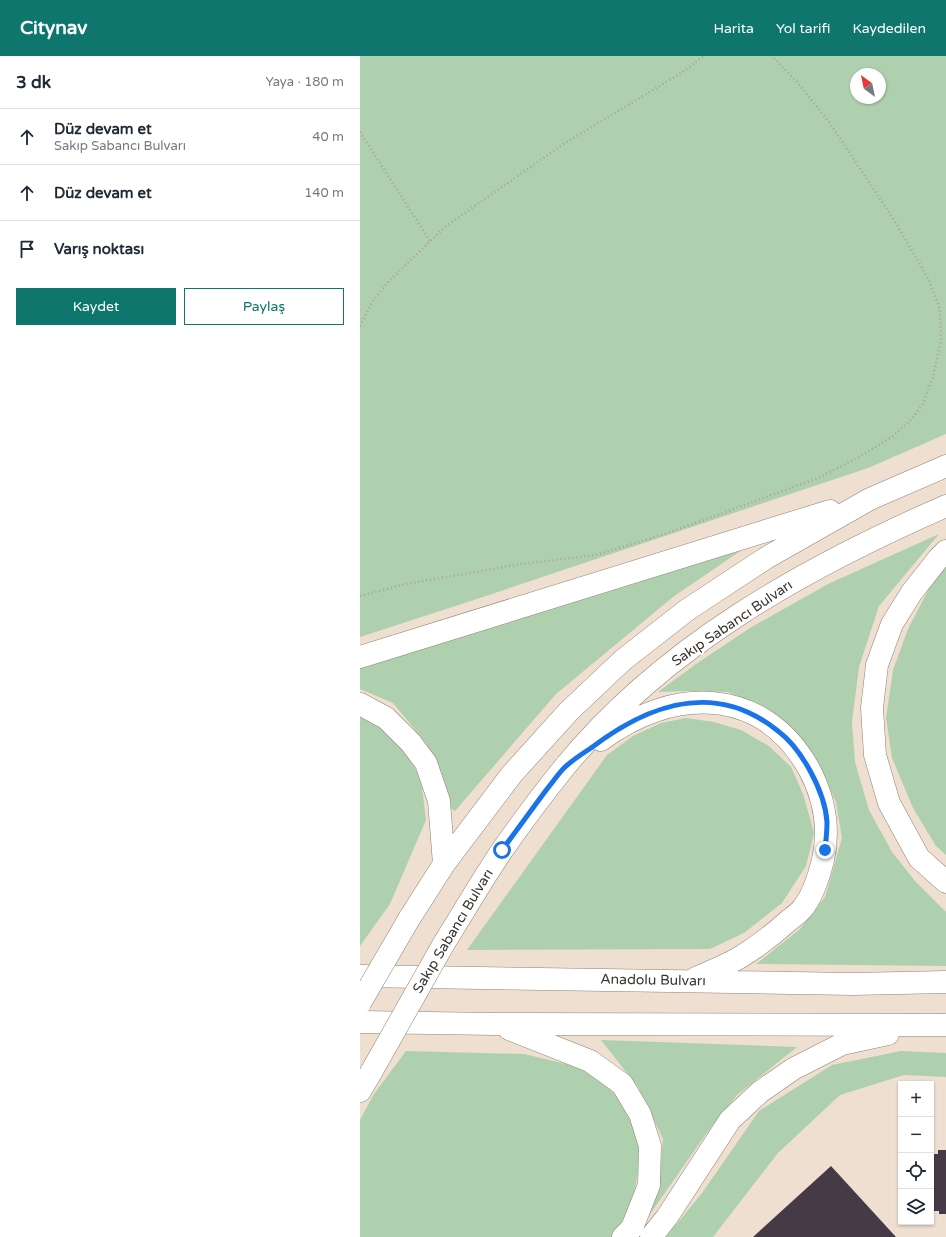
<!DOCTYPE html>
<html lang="tr">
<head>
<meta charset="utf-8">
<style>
  body { margin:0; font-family:"Varela Round",sans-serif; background:#f2f2f3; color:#1f2937 }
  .controls { position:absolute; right:12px; bottom:12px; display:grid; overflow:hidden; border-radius:0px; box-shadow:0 1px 3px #0004 }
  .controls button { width:36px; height:36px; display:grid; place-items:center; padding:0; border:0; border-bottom:1px solid #e0e1e3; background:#fff; color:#1f2937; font:20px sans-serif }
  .compass { position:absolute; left:490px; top:12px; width:36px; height:36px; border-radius:50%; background:#fff; box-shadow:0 1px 3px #0004; rotate:327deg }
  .stop { position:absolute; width:12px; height:12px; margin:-9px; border:3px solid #1a73e8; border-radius:50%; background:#fff }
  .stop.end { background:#1a73e8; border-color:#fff; box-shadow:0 1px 4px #0008 }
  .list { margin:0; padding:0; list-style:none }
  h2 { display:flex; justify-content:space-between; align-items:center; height:52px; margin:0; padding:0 16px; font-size:17px }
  h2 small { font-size:13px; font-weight:400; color:#747a83 }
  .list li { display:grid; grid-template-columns:26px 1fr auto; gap:12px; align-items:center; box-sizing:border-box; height:56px; padding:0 16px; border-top:1px solid #e0e1e3 }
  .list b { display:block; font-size:15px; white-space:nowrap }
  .list p { margin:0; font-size:13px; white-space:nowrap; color:#747a83 }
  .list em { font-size:13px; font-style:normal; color:#747a83 }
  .actions { display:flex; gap:8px; padding:12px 16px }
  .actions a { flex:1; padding:9px 0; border:1px solid #0f766e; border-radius:0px; text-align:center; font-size:14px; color:#0f766e }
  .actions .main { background:#0f766e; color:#fff }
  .icon { flex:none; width:22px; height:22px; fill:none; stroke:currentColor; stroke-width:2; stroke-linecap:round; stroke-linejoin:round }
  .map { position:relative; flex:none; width:586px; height:1181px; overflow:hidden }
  header { display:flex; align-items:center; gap:24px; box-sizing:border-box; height:56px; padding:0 20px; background:#0f766e; color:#fff }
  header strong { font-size:19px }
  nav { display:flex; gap:22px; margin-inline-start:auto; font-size:14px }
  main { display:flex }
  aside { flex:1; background:#fff }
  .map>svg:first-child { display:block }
  .green { fill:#aed0af; fill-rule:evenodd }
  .building { fill:#463a46 }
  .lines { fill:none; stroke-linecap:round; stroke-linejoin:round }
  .major-casing { stroke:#908274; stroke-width:23 }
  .path { stroke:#aca195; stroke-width:2.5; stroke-dasharray:1 3; stroke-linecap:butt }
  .major { stroke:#fff; stroke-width:22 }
  .major-bridge-casing { stroke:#908274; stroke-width:23; stroke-linecap:butt }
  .major-bridge { stroke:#fff; stroke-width:22 }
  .route { stroke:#1a73e8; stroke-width:5 }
  .labels { text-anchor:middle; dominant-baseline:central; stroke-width:4; stroke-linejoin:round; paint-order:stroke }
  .street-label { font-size:14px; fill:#3a342e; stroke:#fff }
</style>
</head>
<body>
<header>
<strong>Citynav</strong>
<nav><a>Harita</a><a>Yol tarifi</a><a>Kaydedilen</a></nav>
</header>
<main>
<aside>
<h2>3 dk<small>Yaya · 180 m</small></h2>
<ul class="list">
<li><svg class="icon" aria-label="ahead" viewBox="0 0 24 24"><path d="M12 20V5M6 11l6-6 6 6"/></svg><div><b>Düz devam et</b><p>Sakıp Sabancı Bulvarı</p></div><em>40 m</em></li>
<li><svg class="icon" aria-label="ahead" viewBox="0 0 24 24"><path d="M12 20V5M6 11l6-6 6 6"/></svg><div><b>Düz devam et</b></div><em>140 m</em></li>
<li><svg class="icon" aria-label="arrive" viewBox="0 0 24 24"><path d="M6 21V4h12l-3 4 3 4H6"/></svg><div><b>Varış noktası</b></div></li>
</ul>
<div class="actions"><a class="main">Kaydet</a><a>Paylaş</a></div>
</aside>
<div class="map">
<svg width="586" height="1181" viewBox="0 0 586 1181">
  <rect width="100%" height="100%" fill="#eedfd0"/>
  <path class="green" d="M0 0H586V378L508 412 120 542 0 581ZM496 18H520V42H496Z
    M579 478 519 550 499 611 492 666 495 706 509 754 532 796 555 825 586 856V910L396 908 440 873 465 841 482 782 476 746 460 714 432 674 404 652 368 636 326 635 298 636 336 608 390 572 468 528Z
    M398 483 313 541 196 638 95 755 86 749 83 725 66 687 33 647 0 633V608Z
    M586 512V799L576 790 553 752 532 702 526 662 533 614 548 573 574 523Z
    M0 652 38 683 61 723 66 764 30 848 0 890Z
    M326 662 354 666 381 674 409 690 431 711 443 738 454 777 446 810 422 847 384 877 350 893 107 894 247 699 273 680 301 667Z
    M241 984 437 991 377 1039 346 1078 274 1181 299 1130 303 1083 278 1031Z
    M46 995 164 998 231 1014 273 1057 280 1104 272 1150 251 1181H0V1064L14 1038Z
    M541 995 586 997V1021L544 1019 480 1039 418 1097 353 1181H306L342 1137 399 1055 472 1009Z"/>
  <path class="building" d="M578 1094H586V1158H579V1155H571V1098H578Z
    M471 1110 536 1181H393Z"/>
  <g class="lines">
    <g class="major-casing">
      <path id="major" d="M586 495 578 503 552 536 532 568 517 609 512 652 515 699 529 747 559 802 586 826
        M0 601 470 455
        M0 648 26 662 51 687 66 707 79 745 84 808
        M241 684C312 631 402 629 449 713 464 741 470 772 463 804 459 820 453 840 442 853 438 858 433 861 428 865 414 878 398 890 382 900 368 909 351 915 336 922
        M49 863 84 808 152 718 209 655 263 604 327 554 406 502 510 443 586 410
        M83 889C103 857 122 824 143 793 162 766 182 739 203 713 302 591 444 512 586 450
        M0 920 493 928 586 926
        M0 966 136 968 586 969
        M149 973 230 1005 262 1028 280 1058 290 1090 289 1129 272 1172 263 1181
        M0 1035 9 1020
        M291 1181 307 1161 370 1064 400 1036 433 1013 482 988 528 978"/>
    </g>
    <path class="path" d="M0 76 70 185
      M0 270 12 246 28 226 85 171 202 89 321 17 344 0
      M0 540 46 528 161 508 236 499 311 476 458 422 501 400 533 380 551 364 563 348 573 321 581 283 580 253 568 222 534 164 469 66 437 26 412 0"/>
    <use href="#major" class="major"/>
    <g class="major-bridge-casing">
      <path id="major-bridge" d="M0 947 49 863
        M9 1020 83 889"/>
    </g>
    <use href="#major-bridge" class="major-bridge"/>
  </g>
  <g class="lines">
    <path class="route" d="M142 794C157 774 172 753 187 733 193 726 198 718 204 712 212 704 222 698 231 692 289 648 355 624 418 675 442 693 465 736 467 766 467 775 466 785 465 794"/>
  </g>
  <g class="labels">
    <g class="street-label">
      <text transform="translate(372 567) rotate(-34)">Sakıp Sabancı Bulvarı</text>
      <text transform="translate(93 875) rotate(-59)">Sakıp Sabancı Bulvarı</text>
      <text transform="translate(293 924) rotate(1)">Anadolu Bulvarı</text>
    </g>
  </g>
</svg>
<div class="controls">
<button>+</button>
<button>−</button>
<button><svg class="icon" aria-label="locate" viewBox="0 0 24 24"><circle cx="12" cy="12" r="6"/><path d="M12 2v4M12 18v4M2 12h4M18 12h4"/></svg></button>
<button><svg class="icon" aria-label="layers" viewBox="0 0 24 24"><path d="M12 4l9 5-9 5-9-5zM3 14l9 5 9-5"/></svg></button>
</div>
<svg class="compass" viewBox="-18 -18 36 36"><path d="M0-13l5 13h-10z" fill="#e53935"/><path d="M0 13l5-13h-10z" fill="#747a83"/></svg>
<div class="stop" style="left:142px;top:794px"></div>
<div class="stop end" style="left:465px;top:794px"></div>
</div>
</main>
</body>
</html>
